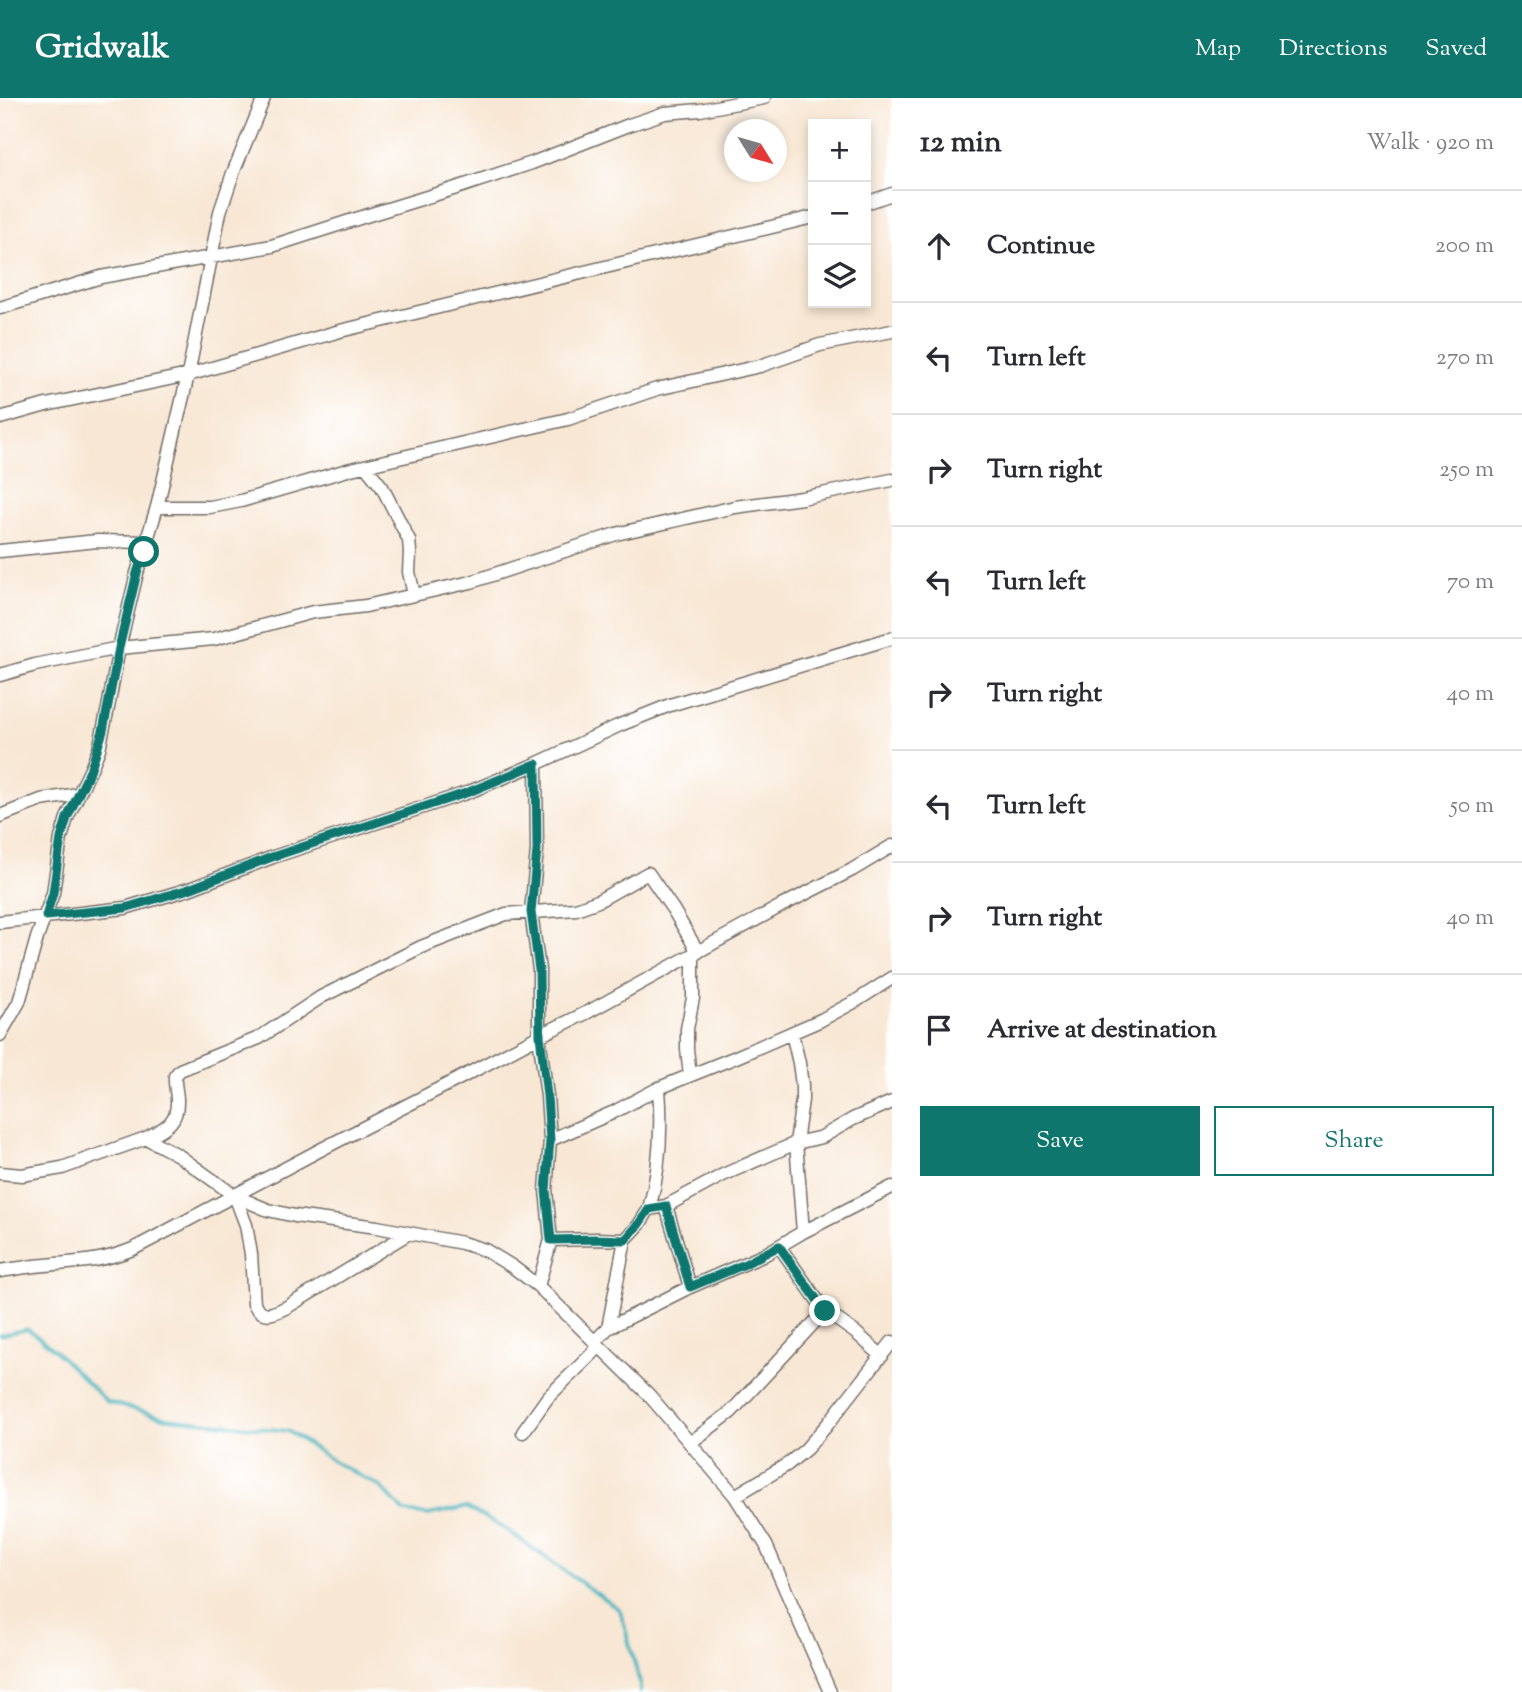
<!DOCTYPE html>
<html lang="en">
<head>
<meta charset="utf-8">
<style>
  body { margin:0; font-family:"Sorts Mill Goudy",serif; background:#f2f2f3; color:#2b2b33 }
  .controls { position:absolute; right:21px; top:21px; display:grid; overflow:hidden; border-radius:0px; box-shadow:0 4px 10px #0003 }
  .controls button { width:63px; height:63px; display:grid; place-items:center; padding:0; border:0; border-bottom:2px solid #e1e1e2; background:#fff; color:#2b2b33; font:35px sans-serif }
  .compass { position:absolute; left:724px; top:21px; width:63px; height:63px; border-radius:50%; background:#fff; box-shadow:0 4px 10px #0003; rotate:127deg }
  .stop { position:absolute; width:21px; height:21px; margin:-16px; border:5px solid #0f766e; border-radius:50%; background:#fff }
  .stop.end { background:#0f766e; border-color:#fff; box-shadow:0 2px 7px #0008 }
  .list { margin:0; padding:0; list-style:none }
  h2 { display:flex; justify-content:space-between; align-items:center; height:91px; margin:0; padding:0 28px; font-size:30px }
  h2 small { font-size:23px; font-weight:400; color:#7c7c81 }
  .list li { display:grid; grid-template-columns:46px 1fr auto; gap:21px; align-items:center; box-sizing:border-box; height:112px; padding:0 28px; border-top:2px solid #e1e1e2 }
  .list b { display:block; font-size:26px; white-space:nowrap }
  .list em { font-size:23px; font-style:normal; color:#7c7c81 }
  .actions { display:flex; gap:14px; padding:21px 28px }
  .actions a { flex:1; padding:16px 0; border:2px solid #0f766e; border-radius:0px; text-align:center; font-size:24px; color:#0f766e }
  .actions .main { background:#0f766e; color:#fff }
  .icon { flex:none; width:38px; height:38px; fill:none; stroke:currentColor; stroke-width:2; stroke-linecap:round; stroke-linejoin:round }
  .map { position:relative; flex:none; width:892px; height:1594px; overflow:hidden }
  header { display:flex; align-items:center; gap:42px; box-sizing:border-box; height:98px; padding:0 35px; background:#0f766e; color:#fff }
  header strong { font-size:33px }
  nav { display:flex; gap:38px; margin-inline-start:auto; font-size:24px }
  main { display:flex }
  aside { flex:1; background:#fff }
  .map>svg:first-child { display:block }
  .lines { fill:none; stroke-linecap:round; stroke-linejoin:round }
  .stream { stroke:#46b5c0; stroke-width:3.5 }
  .minor-casing { stroke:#736d66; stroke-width:15 }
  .minor { stroke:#fff; stroke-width:12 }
  .route { stroke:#0f766e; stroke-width:9 }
</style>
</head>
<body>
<header>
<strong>Gridwalk</strong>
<nav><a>Map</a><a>Directions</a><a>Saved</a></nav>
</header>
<main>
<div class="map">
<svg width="892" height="1594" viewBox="0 0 892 1594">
  <rect width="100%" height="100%" fill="#fff"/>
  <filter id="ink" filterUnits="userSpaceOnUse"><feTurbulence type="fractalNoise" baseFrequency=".0143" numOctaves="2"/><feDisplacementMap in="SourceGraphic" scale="14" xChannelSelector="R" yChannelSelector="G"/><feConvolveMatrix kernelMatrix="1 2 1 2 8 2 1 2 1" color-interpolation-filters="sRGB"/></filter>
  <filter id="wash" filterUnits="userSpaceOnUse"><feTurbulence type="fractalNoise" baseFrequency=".00686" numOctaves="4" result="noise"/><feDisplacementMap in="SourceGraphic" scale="28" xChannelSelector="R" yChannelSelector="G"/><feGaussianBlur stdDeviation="1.57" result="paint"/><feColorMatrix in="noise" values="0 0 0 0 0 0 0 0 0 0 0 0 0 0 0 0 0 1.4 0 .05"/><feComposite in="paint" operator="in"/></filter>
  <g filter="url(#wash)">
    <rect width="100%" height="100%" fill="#f8e7d4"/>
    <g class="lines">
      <path class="stream" d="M0 1237 28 1231 53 1251 107 1304 167 1320 288 1333 336 1365 381 1389 404 1414 428 1417 466 1409 505 1431 620 1512 640 1585V1594"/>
    </g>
  </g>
  <g filter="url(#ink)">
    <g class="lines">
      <g class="minor-casing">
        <path id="minor" d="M866 105 892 96
          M0 210 101 179 272 148 375 115 453 91 532 65 629 27 665 15 700 12 764 0
          M0 320 46 307 188 277 340 233 813 119
          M366 369 382 389 409 442 410 454 409 474 414 497
          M157 409H210L241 403 351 371 568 321 657 291 760 268 820 247 892 233
          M0 453 97 443 147 444
          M0 577 35 567 119 550 214 541 313 514 366 508 414 497 471 484 616 436 735 409 802 400 892 382
          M536 666 537 752 531 814 539 872V938L547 998 550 1042
          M0 718 41 702 78 696
          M0 824 125 810 189 791 273 759 469 694 536 666 620 627 670 607 892 540
          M792 935 799 965 802 987V1002L796 1045 803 1134
          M0 937 19 904 37 840 53 795 61 740 67 720 90 673 99 651 108 610 119 550 137 475 157 409 188 277 220 114 233 75 264 0
          M690 977 687 951V931L693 900V857
          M146 1040C164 1030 178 1026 177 1002 177 994 174 986 175 978L180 972 259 940 321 899 421 849 506 816 576 811 598 803 648 775 674 813 698 854
          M0 1075 22 1077 62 1070 146 1040 178 1057 235 1098 268 1112 295 1118 377 1129 462 1145 485 1152 513 1169 538 1188 649 1297 735 1398 766 1447 830 1594
          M235 1098 246 1127 251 1156 254 1206C264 1222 274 1215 287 1209L409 1135
          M649 1111C660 1072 662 1030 659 990
          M551 1142 596 1141 625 1142 639 1127 649 1111 666 1108 723 1077 796 1045 822 1039 853 1021 892 1004
          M0 1173C15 1171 30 1168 45 1167 78 1164 101 1164 133 1151L322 1051 462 979 539 938 588 914 781 808 852 772 892 748
          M538 1188 551 1142 546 1092 550 1042 612 1015 659 990 736 959 821 922 856 903 892 880
          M690 1189 762 1158 803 1134 892 1089
          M825 1213 856 1235 882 1258
          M608 1230 625 1142
          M594 1244 608 1230 690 1189 666 1108
          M523 1334 548 1299 599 1249
          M690 1345 731 1314 825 1213 779 1148
          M735 1398 788 1366 806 1351 827 1327 892 1244"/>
      </g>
      <use href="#minor" class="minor"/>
    </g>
  </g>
  <g class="lines" filter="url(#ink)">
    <path class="route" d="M144 454 137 475 119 550 103 633 90 673 67 720 61 740 53 795 46 818 125 810 189 791 272 759 469 694 536 666 537 752 531 814 539 872 540 937 547 998 550 1042 546 1092 551 1142 596 1141 625 1142 639 1126 649 1111 666 1108 690 1189 745 1166 779 1148 825 1213"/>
  </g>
</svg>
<div class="controls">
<button>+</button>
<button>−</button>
<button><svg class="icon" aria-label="layers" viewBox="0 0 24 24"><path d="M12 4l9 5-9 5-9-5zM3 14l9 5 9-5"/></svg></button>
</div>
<svg class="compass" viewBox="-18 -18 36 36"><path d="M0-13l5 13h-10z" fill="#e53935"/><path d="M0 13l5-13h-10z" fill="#7c7c81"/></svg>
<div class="stop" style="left:144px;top:454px"></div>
<div class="stop end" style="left:825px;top:1213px"></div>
</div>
<aside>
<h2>12 min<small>Walk · 920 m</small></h2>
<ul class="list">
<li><svg class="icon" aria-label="ahead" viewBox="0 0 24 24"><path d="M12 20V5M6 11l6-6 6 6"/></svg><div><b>Continue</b></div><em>200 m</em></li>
<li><svg class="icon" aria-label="left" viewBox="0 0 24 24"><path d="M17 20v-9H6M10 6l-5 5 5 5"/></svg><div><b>Turn left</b></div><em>270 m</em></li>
<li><svg class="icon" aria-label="right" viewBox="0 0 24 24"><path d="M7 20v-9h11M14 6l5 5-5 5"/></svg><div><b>Turn right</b></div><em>250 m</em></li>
<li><svg class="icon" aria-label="left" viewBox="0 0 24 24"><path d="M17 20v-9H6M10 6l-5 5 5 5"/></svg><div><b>Turn left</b></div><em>70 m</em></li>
<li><svg class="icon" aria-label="right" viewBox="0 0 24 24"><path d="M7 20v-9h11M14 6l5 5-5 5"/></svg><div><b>Turn right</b></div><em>40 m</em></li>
<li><svg class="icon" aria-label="left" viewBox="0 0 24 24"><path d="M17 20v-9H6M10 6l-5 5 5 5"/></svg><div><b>Turn left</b></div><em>50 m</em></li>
<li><svg class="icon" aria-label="right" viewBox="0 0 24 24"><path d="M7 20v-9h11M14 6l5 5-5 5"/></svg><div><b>Turn right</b></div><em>40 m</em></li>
<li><svg class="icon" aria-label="arrive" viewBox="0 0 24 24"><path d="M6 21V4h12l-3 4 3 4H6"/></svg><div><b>Arrive at destination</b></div></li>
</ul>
<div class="actions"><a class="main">Save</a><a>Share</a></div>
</aside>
</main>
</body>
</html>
